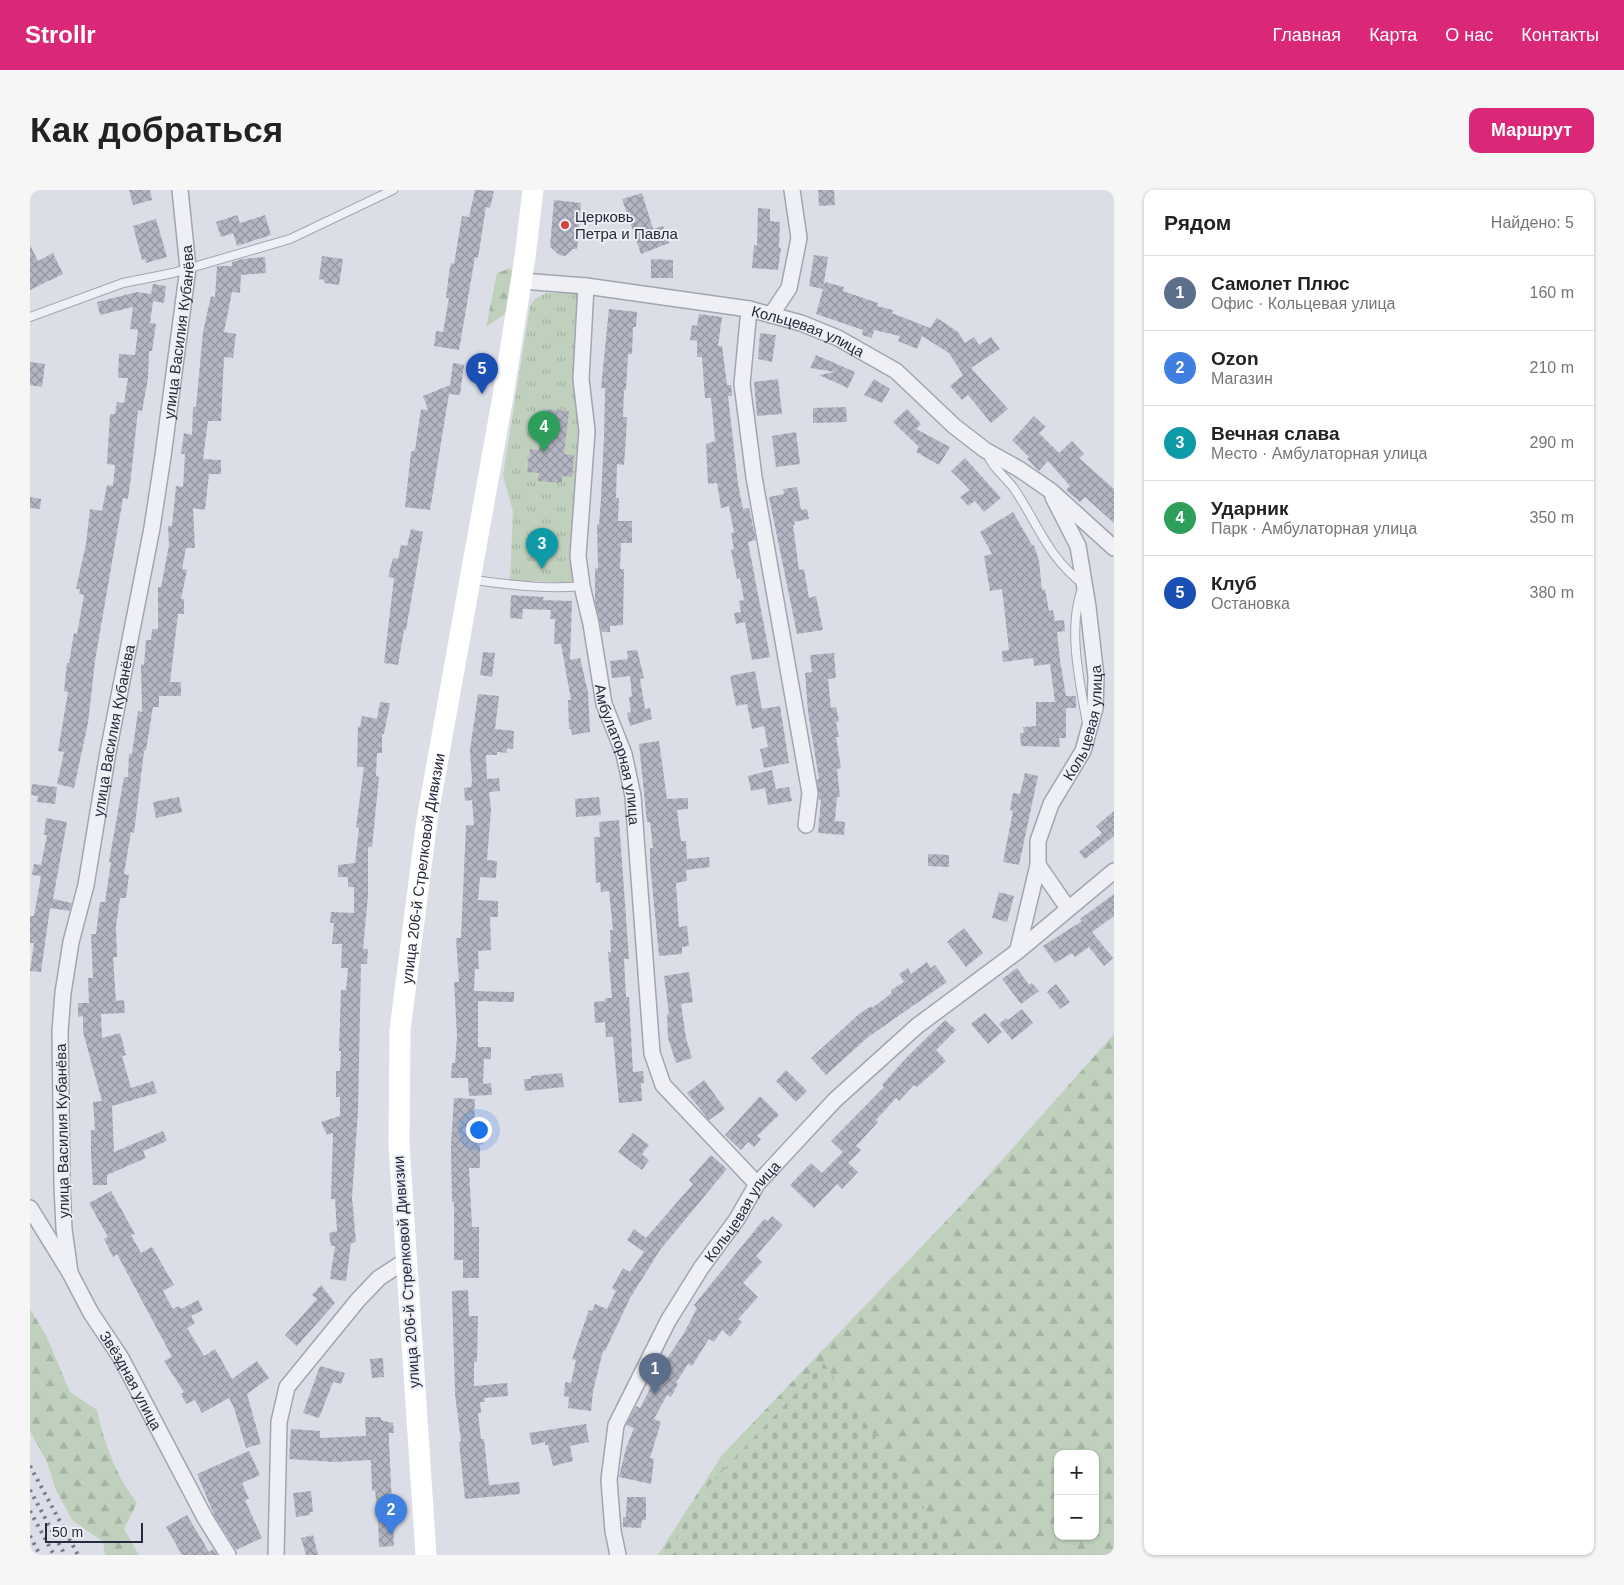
<!DOCTYPE html>
<html lang="ru">
<head>
<meta charset="utf-8">
<style>
  body { margin:0; font-family:Helvetica,sans-serif; background:#f6f6f6; color:#222 }
  .controls { position:absolute; right:15px; bottom:15px; display:grid; overflow:hidden; border-radius:10px; box-shadow:0 1px 4px #0004 }
  .controls button { width:45px; height:45px; display:grid; place-items:center; padding:0; border:0; border-bottom:1px solid #e0e0e0; background:#fff; color:#222; font:25px sans-serif }
  .scale { position:absolute; left:15px; bottom:12px; width:98px; box-sizing:border-box; padding-left:5px; border:2px solid #262a3d; border-top:0; font-size:14px; line-height:18px; white-space:nowrap; color:#262a3d; -webkit-text-stroke:4px #eceef4; paint-order:stroke }
  .you { position:absolute; left:448px; top:939px; width:18px; height:18px; margin:-12px; border:4px solid #fff; border-radius:50%; background:#1a73e8; box-shadow:0 0 0 8px #1a73e833 }
  .badge { display:grid; place-items:center; width:32px; height:32px; border-radius:50%; background:#db2777; color:#fff; font-size:16px; font-weight:700 }
  .pin { position:absolute; translate:-50% -41px; filter:drop-shadow(0 1px 2px #0008) }
  .pin::after { content:''; position:absolute; top:26px; width:18px; height:15px; background:inherit; clip-path:polygon(0 0,100% 0,50% 100%) }
  .list { margin:0; padding:0; list-style:none }
  h2 { display:flex; justify-content:space-between; align-items:center; height:65px; margin:0; padding:0 20px; font-size:21px }
  h2 small { font-size:16px; font-weight:400; color:#767676 }
  .list li { display:grid; grid-template-columns:32px 1fr auto; gap:15px; align-items:center; box-sizing:border-box; height:75px; padding:0 20px; border-top:1px solid #e0e0e0 }
  .list b { display:block; font-size:19px; white-space:nowrap }
  .list p { margin:0; font-size:16px; white-space:nowrap; color:#767676 }
  .list em { font-size:16px; font-style:normal; color:#767676 }
  .map { position:relative; flex:none; width:1084px; height:1365px; overflow:hidden; border-radius:10px }
  header { display:flex; align-items:center; gap:30px; box-sizing:border-box; height:70px; padding:0 25px; background:#db2777; color:#fff }
  header strong { font-size:24px }
  nav { display:flex; gap:28px; margin-inline-start:auto; font-size:18px }
  .intro { display:flex; align-items:center; justify-content:space-between; box-sizing:border-box; height:120px; padding:0 30px }
  h1 { margin:0; font-size:35px }
  .button { padding:12px 22px; border-radius:10px; background:#db2777; color:#fff; font-size:18px; font-weight:700 }
  main { display:flex; gap:30px; padding:0 30px }
  aside { flex:1; background:#fff; border-radius:10px; box-shadow:0 1px 4px #0004 }
  .map>svg:first-child { display:block }
  .forest { fill:url(#forest-firs); fill-rule:evenodd }
  .cemetery { fill:url(#cemetery-stones) }
  .park { fill:url(#park-tufts) }
  .building { fill:url(#building-cross-hatch) }
  .lines { fill:none; stroke-linecap:round; stroke-linejoin:round }
  .service-casing { stroke:#a2a4b1; stroke-width:10 }
  .minor-casing { stroke:#a2a4b1; stroke-width:18 }
  .service { stroke:#eff0f5; stroke-width:8 }
  .minor { stroke:#eff0f5; stroke-width:15 }
  .secondary { stroke:#fff; stroke-width:21 }
  .rail { stroke:#767b90; stroke-width:4; stroke-dasharray:2.5 5; stroke-linecap:butt }
  .poi-dot { fill:#ce443f; stroke:#eceef4; stroke-width:2 }
  .labels { text-anchor:middle; dominant-baseline:central; stroke-width:4; stroke-linejoin:round; paint-order:stroke }
  .poi-label { font-size:15px; fill:#262a3d; stroke:#eceef4; text-anchor:start }
  .street-label { font-size:15px; fill:#262a3d; stroke:#eceef4 }
</style>
</head>
<body>
<header>
<strong>Strollr</strong>
<nav><a>Главная</a><a>Карта</a><a>О нас</a><a>Контакты</a></nav>
</header>
<div class="intro"><h1>Как добраться</h1><a class="button">Маршрут</a></div>
<main>
<div class="map">
<svg width="1084" height="1365" viewBox="0 0 1084 1365">
  <defs>
    <pattern id="forest-firs" width="22" height="20" patternUnits="userSpaceOnUse" patternTransform="scale(1.25)"><rect width="22" height="20" fill="#bfd1bd"/><path d="M5 1l3.5 6h-7zM16 11l3.5 6h-7z" fill="#a4b4a3"/></pattern>
    <pattern id="cemetery-stones" width="16" height="16" patternUnits="userSpaceOnUse" patternTransform="scale(1.25)"><rect width="16" height="16" fill="#bfd1bd"/><path d="M2 7V4a2 2 0 0 1 4 0v3zM10 15v-3a2 2 0 0 1 4 0v3z" fill="#a4b4a3"/></pattern>
    <pattern id="park-tufts" width="24" height="20" patternUnits="userSpaceOnUse" patternTransform="scale(1.25)"><rect width="24" height="20" fill="#bfd1bd"/><path d="M3 7l-1-3M5 7V3M7 7l1-3M15 17l-1-3M17 17v-4M19 17l1-3" fill="none" stroke="#a4b4a3"/></pattern>
    <pattern id="building-cross-hatch" width="8" height="8" patternUnits="userSpaceOnUse" patternTransform="scale(1.25)"><rect width="8" height="8" fill="#b4b7c3"/><path d="M0 0l8 8M0 8l8-8" fill="none" stroke="#9295a0"/></pattern>
  </defs>
  <rect width="100%" height="100%" fill="#dcdee7"/>
  <path class="forest" d="M481 78 485 97 476 123 456 137 467 83Z
    M1084 844V1365H628L692 1265 940 1006ZM1028 1264H1065V1346H1028Z
    M0 1119 16 1145 40 1202 67 1220C74 1253 86 1286 107 1313L94 1339 109 1365H75L73 1352 42 1330 26 1300 17 1272 0 1241Z"/>
  <path class="cemetery" d="M794 1173 927 1365H637L667 1308Z"/>
  <path class="park" d="M516 103H552V239L546 393 480 390 483 322 473 285 500 116 505 109Z"/>
  <path class="building" d="M99 0H120L122 10 103 15Z
    M445 0 464 1 460 18 456 17 448 68 445 67 429 160 404 156 406 141 413 142 419 108H416L419 83 421 73 424 74 432 26 439 27Z
    M788 0H804L805 15 789 16Z
    M612 3 623 39 633 36 639 53 611 64 592 9Z
    M524 10 551 13 547 59H543L535 66 529 65 520 57Z
    M728 18 740 19V31L750 32 749 58H751L748 80 722 78 724 55 727 56Z
    M207 25 210 33 235 25 241 45 207 56 203 43 191 47 186 32Z
    M126 29 137 67 116 73 115 69 112 70 103 36Z
    M0 55 8 71 23 63 33 84 0 100Z
    M784 65 798 67 793 99 779 96Z
    M292 66 313 69 309 95 294 93V90L289 89Z
    M235 67 236 83 211 85 210 103 202 102 194 142 206 144 203 168 194 167 191 231H178L173 269 191 270V284H179L175 320 163 318 165 358H156L152 379 157 380 151 409H154V424H148L140 492H151V506H129V517H123L116 560 114 561 104 643 101 642 94 684 99 685 96 708H90L86 736 87 767H83L86 811 94 810 95 823 71 824 72 848 90 843 96 865 92 866 101 898 123 891 127 903 82 916 84 962 133 941 137 951 113 961 116 968 77 985V995H63L61 963V940H65L63 912 72 911 53 842V826L48 827V813H59L58 788H63L61 744H66L70 712H75L81 672H79L94 587H98L99 564H102L108 521 112 522 111 474 114 475 116 450H121L122 439H128V397H131L139 355 138 336H142L146 296 153 297 155 264H151L154 243 162 245 163 217H166L173 142 181 106 185 107 187 76H202V72L212 69Z
    M621 69 643 70V88H621Z
    M795 92 814 97 813 101 848 113 847 116 863 120 862 123 900 138 907 128 928 142 935 153 944 147 949 155 961 147 970 159 941 178 978 219 961 233 938 205 932 210 920 196 933 185 919 163 892 146 887 159 868 151 870 146 844 140 842 148 832 145 833 140 786 124Z
    M123 94 136 96 134 113 123 111 120 133 126 134 122 161H119L118 188 112 221 108 220 100 295 98 309 93 308 65 471 58 533 44 598 27 594 34 562 28 561 38 502 34 501 37 473H39L44 443 47 444 54 405 49 404 50 399H46L56 354 60 319 72 321 77 295 83 296 85 275 77 274 80 224H85L87 212 94 213 98 188H88L89 164 105 165 108 140 100 139 103 117 70 125 67 112 107 102 121 104Z
    M579 119 607 122 606 137H603L602 164H598L596 200H594L593 227H597L596 248 594 275 587 274 586 308H589L588 331H602V353H591L590 379H594L593 435 580 436V442H572L565 412V378L568 379 567 334H569L571 308 574 247 575 198H571Z
    M669 124 692 127 688 156H692L697 195H701L702 206H698L708 294 713 319 719 318 726 350 718 352 740 467 722 470 715 432 706 434 704 423 711 422 709 411 714 410 710 388 707 389 701 360 704 359 701 343H704L699 316 691 318 687 293 678 294 676 254 685 251 681 208H675L672 167H667V151L660 150 662 135 667 136Z
    M730 143 746 145 742 172 728 169Z
    M786 165 825 182 818 198 789 185 805 182 780 178Z
    M0 172 15 174 12 197 0 195Z
    M423 173 434 175 430 205 419 204 400 320 375 317 381 262 385 260 391 219 398 220 393 206 420 195Z
    M748 189 752 224 727 226 724 192Z
    M844 189 860 199 852 213 834 205Z
    M816 217 817 232 783 233V218Z
    M513 219 539 221 534 264 544 265 542 287 532 286V293L508 291 509 283 497 282 500 259 509 260Z
    M877 219 891 234 886 239 920 257 909 275 886 262 889 257 863 232Z
    M1004 226 1016 237 1009 243 1029 263 1042 251 1054 264 1049 268 1084 299V333L1055 307 1050 312 1036 300 1040 296 1018 271 1009 281 997 269 999 267 982 250Z
    M766 242 770 274 746 277 742 246Z
    M935 268 971 308 954 322 945 311 938 316 930 307 940 300 921 281Z
    M767 297 771 320 777 319 779 329 764 332 765 335H763L769 380 774 379 779 408 786 406 793 440 767 444 739 307 754 304 753 299Z
    M0 307 11 309 10 319 0 318Z
    M983 322 1002 355H1004L1009 371 1012 400 1015 399 1019 421 1023 420 1025 431 1034 430 1035 441 1027 442 1030 470 1036 506H1046V518H1036V548H1029L1030 557 991 556 990 543H994L993 537 1006 536V512H1025L1020 474 1004 476 1003 468 973 472 972 461 979 460 972 399 960 401 954 366 962 364 950 342Z
    M381 339 393 342 376 440H374L368 475 354 473 364 388 358 387 363 368 368 369 371 355 377 356Z
    M481 405 514 407 513 410 542 411 540 470 550 468 558 502 560 542 542 545 541 539H539L538 510H541L531 454H524L525 429H520L521 420 493 419 492 429 480 428Z
    M607 460 614 488 610 489 615 519 620 518 622 529 600 536 597 523 601 522 599 507 602 506 600 486 582 488 580 471 598 469 597 461Z
    M453 462 465 463 462 487 450 485Z
    M804 463 806 488 798 489 801 518 806 517 809 531 806 532 809 547H806L811 578 807 579 810 607H807L805 631 815 632 814 645 788 643 791 609 789 610 787 589H789L778 522 775 483 782 482 780 465Z
    M725 481 732 519 750 516 759 573 734 578 730 559 738 557 734 536 722 539 717 514 706 516 700 486Z
    M448 504 469 506 465 539 484 541 483 559 477 558V563L467 562V565H456L457 589 469 588 470 601 459 602 461 619 457 670 467 671 466 688 450 687 448 710 468 711V727H460L461 760 448 761 449 779H445L444 801 484 802V812L448 811V857H461V869H454L453 894 461 893 462 905 439 906 438 888H421L422 873H425L427 846 424 792H429L426 748H431L436 635H444L442 610 435 611 434 598 441 597 442 591 440 560Z
    M350 512 360 513 354 544H352V563H347L346 586 349 587 342 657H338V706L333 759H338L337 774H331L328 922 322 1008 326 1052 321 1053 316 1091 300 1089 305 1056H301L299 1043 307 1041 305 1009H301L303 943 297 945 291 932 310 926V907H306V881H310L311 861H309L311 800H316L318 778H311L312 754H302L304 733H300L301 722 324 723V697H318V687H308V675L325 673 329 638 326 637 334 577H327L328 536 330 537 332 526 347 529Z
    M629 551 637 609 658 608V619L647 620 651 651H656L657 669 679 667 680 677 656 680 657 691 646 693 649 737 657 736 659 756 652 757V764L629 766 620 673V658H623L620 632H617L609 554Z
    M742 580 746 599 759 597 762 611 738 615 735 598 721 601 718 586Z
    M995 583 1008 586 989 675 973 672 983 621 980 620 983 603 990 604Z
    M2 594 27 597 25 614 7 612 8 606 1 605Z
    M149 607 152 622 126 628 123 612Z
    M569 607 571 625 546 627 545 609Z
    M1084 621V646L1055 669 1049 662 1072 643 1066 636Z
    M16 628 37 632 23 709 42 713 39 721 20 718 11 782 0 781 4 753H0V726H4L11 686 2 685 4 674 11 675 17 645H14Z
    M589 630 599 769H594L596 807H599L603 882 613 881 614 893H611L612 911 589 913 583 847H576L575 832 565 833 564 812 575 811V808H582L578 762H581L580 740H583L579 701 571 702 570 692 566 693 564 647H570L569 632Z
    M898 664 919 665V677L898 676Z
    M969 702 984 706 977 732 962 728Z
    M1084 704V726L1062 742 1083 768 1074 776 1059 757 1045 767 1042 763 1025 773 1013 756 1052 731 1050 729Z
    M934 738 953 763 936 777 917 752Z
    M897 772 901 778 905 775 917 792 837 848 796 885 781 868 829 824 841 816 842 818 862 803 861 800 874 792 869 784 878 778 881 784Z
    M987 778 999 795 1002 793 1009 801 991 814 972 789Z
    M659 782 663 812 651 814 656 848 662 868 646 873 638 848 637 824H639L634 786Z
    M1026 794 1040 812 1030 819 1017 802Z
    M992 819 1003 833 982 850 969 834 976 828 978 830Z
    M955 823 972 842 958 854 941 834Z
    M915 830 926 840 906 860 916 871 887 897 884 895 869 911 866 908 846 930 848 932 826 956 831 960 818 973 828 982 812 999 807 994 784 1018 760 995 781 973 792 983 813 962 801 951 854 897 852 895 876 868Z
    M756 880 777 901 766 912 746 891Z
    M532 883 534 897 495 901 494 889H501V886Z
    M674 890 695 919 679 930 657 903Z
    M730 906 749 925 727 946 731 949 724 957 718 952 711 960 695 945Z
    M424 908 445 909 444 940 453 941V955L450 954V978H439L442 1037H449V1088H433V1070H424V1012H422L421 955Z
    M603 943 619 955 612 964 619 970 612 980 588 962Z
    M681 965 697 979 630 1060 600 1108 575 1161H573L563 1201 561 1221 538 1218 539 1207 534 1206 535 1192 541 1193 546 1170 542 1169 559 1120 562 1121 565 1114 577 1119 586 1101 582 1098 593 1078 600 1082 614 1062 597 1050 604 1039 616 1048 663 994 659 990Z
    M81 1001 105 1044 101 1045 111 1063 122 1057 144 1095 133 1101 143 1119 149 1116 151 1119 168 1110 173 1120 161 1126 165 1133 157 1138 174 1166 185 1159 202 1189 227 1171 239 1188 217 1204 231 1254 216 1258 204 1218 199 1208 172 1223 165 1210 156 1214 151 1204 154 1202 134 1171 142 1167 87 1064 83 1067 74 1049 78 1047 59 1013Z
    M742 1026 753 1035 726 1066 732 1072 713 1093 728 1107 708 1129 712 1132 700 1147 692 1140 684 1152 679 1149 662 1176 658 1174 646 1193 648 1194 641 1207 637 1205 624 1229 631 1232 620 1268 624 1269 621 1294 589 1287 596 1258 604 1238 596 1235 606 1216 610 1218 632 1176 654 1143 667 1118 664 1115 734 1029 738 1031Z
    M291 1095 305 1113 267 1156 255 1145 287 1109 282 1105Z
    M438 1100 439 1126H448L447 1172H444V1196L477 1193 478 1206 454 1208 455 1212H450L451 1223H448L451 1249H454L459 1295 489 1292 490 1304 435 1309 429 1252 431 1251 425 1204 422 1101Z
    M353 1168 354 1187 342 1188 340 1169Z
    M290 1176 315 1183 311 1194 303 1192 289 1228 273 1223Z
    M335 1227H351V1230L363 1233 364 1243H359V1252L364 1356 349 1357 348 1327 345 1300 342 1301 341 1270 304 1272 259 1269 261 1239 290 1241V1248L336 1246Z
    M556 1234 559 1252 540 1256 543 1271 523 1276 518 1255H515V1252L502 1255 499 1243Z
    M219 1261 230 1285 212 1293 219 1309 215 1310 232 1348 206 1360 185 1327 167 1284Z
    M281 1301 283 1322H280V1325L266 1327 263 1303Z
    M597 1307H616V1330H612L611 1338 593 1337V1327H596Z
    M157 1325 179 1362 183 1359 187 1365H152L136 1337Z
    M283 1345 288 1365H276L271 1348Z"/>
  <g class="lines">
    <g class="service-casing">
      <path id="service" d="M0 127 93 93 143 83 260 49 363 0
        M957 263C962 278 976 287 985 300 1009 336 1017 366 1054 395 1036 432 1050 494 1057 533
        M442 390C478 394 515 400 552 396"/>
    </g>
    <g class="minor-casing">
      <g id="minor">
        <path id="s1" d="M492 91 556 96 719 119 771 133 808 148 866 181 924 236 955 260 989 279 1021 301 1084 358"/>
        <path id="s2" d="M556 96 551 189 557 241 548 366 552 396 561 434 574 514 594 564 603 606 622 863 633 895 727 994"/>
        <path d="M719 119 712 194 724 287 780 603 776 635"/>
        <path d="M741 125 759 98 769 48 762 0"/>
        <path d="M1008 675 1037 717"/>
        <path id="s3" d="M988 759 1008 675V651L1021 614 1053 561 1065 518 1066 487 1058 417 1048 356 1023 307"/>
        <path id="s4" d="M0 1018 40 1083 61 1123 91 1168 175 1328 198 1365"/>
        <path id="s5" d="M40 1083 34 1039 32 995 30 841 33 803 41 752 56 695 78 562 122 338 133 266 158 78 150 0"/>
        <path d="M246 1365 249 1232 257 1197 328 1110 349 1088 375 1071"/>
        <path id="s6" d="M588 1365 583 1341 579 1290 586 1235 638 1131 671 1078 707 1029 727 994 805 910 887 836 988 761 1084 681"/>
      </g>
    </g>
    <use href="#service" class="service"/>
    <use href="#minor" class="minor"/>
    <path class="secondary" id="s7" d="M396 1365 369 955 370 840 397 630 473 206 495 67 503 0"/>
    <path class="rail" d="M0 1276 48 1365
      M0 1300 35 1365
      M0 1321 24 1365
      M0 1346 10 1365"/>
  </g>
  <circle class="poi-dot" cx="535" cy="35" r="5"/>
  <g class="labels">
    <g class="poi-label">
      <text x="545" y="26">Церковь<tspan x="545" dy="17">Петра и Павла</tspan></text>
    </g>
    <g class="street-label">
      <text stroke="none"><textPath href="#s5" startOffset="952">улица Василия Кубанёва</textPath></text>
      <text stroke="none"><textPath href="#s1" startOffset="292">Кольцевая улица</textPath></text>
      <text stroke="none"><textPath href="#s3" startOffset="239">Кольцевая улица</textPath></text>
      <text stroke="none"><textPath href="#s5" startOffset="548">улица Василия Кубанёва</textPath></text>
      <text stroke="none"><textPath href="#s2" startOffset="474">Амбулаторная улица</textPath></text>
      <text stroke="none"><textPath href="#s7" startOffset="689">улица 206-й Стрелковой Дивизии</textPath></text>
      <text transform="translate(32 941) rotate(-91)">улица Василия Кубанёва</text>
      <text stroke="none"><textPath href="#s6" startOffset="380">Кольцевая улица</textPath></text>
      <text transform="translate(376 1082) rotate(-94)">улица 206-й Стрелковой Дивизии</text>
      <text stroke="none"><textPath href="#s4" startOffset="200">Звёздная улица</textPath></text>
    </g>
  </g>
</svg>
<div class="controls">
<button>+</button>
<button>−</button>
</div>
<div class="scale">50 m</div>
<div class="you"></div>
<div class="pin badge" style="left:625px;top:1204px;background:#5c6f8a">1</div>
<div class="pin badge" style="left:361px;top:1345px;background:#3f7fe0">2</div>
<div class="pin badge" style="left:512px;top:379px;background:#0f9aa8">3</div>
<div class="pin badge" style="left:514px;top:262px;background:#2e9e5b">4</div>
<div class="pin badge" style="left:452px;top:204px;background:#1a4fb4">5</div>
</div>
<aside>
<h2>Рядом<small>Найдено: 5</small></h2>
<ul class="list">
<li><span class="badge" style="background:#5c6f8a">1</span><div><b>Самолет Плюс</b><p>Офис · Кольцевая улица</p></div><em>160 m</em></li>
<li><span class="badge" style="background:#3f7fe0">2</span><div><b>Ozon</b><p>Магазин</p></div><em>210 m</em></li>
<li><span class="badge" style="background:#0f9aa8">3</span><div><b>Вечная слава</b><p>Место · Амбулаторная улица</p></div><em>290 m</em></li>
<li><span class="badge" style="background:#2e9e5b">4</span><div><b>Ударник</b><p>Парк · Амбулаторная улица</p></div><em>350 m</em></li>
<li><span class="badge" style="background:#1a4fb4">5</span><div><b>Клуб</b><p>Остановка</p></div><em>380 m</em></li>
</ul>
</aside>
</main>
</body>
</html>
